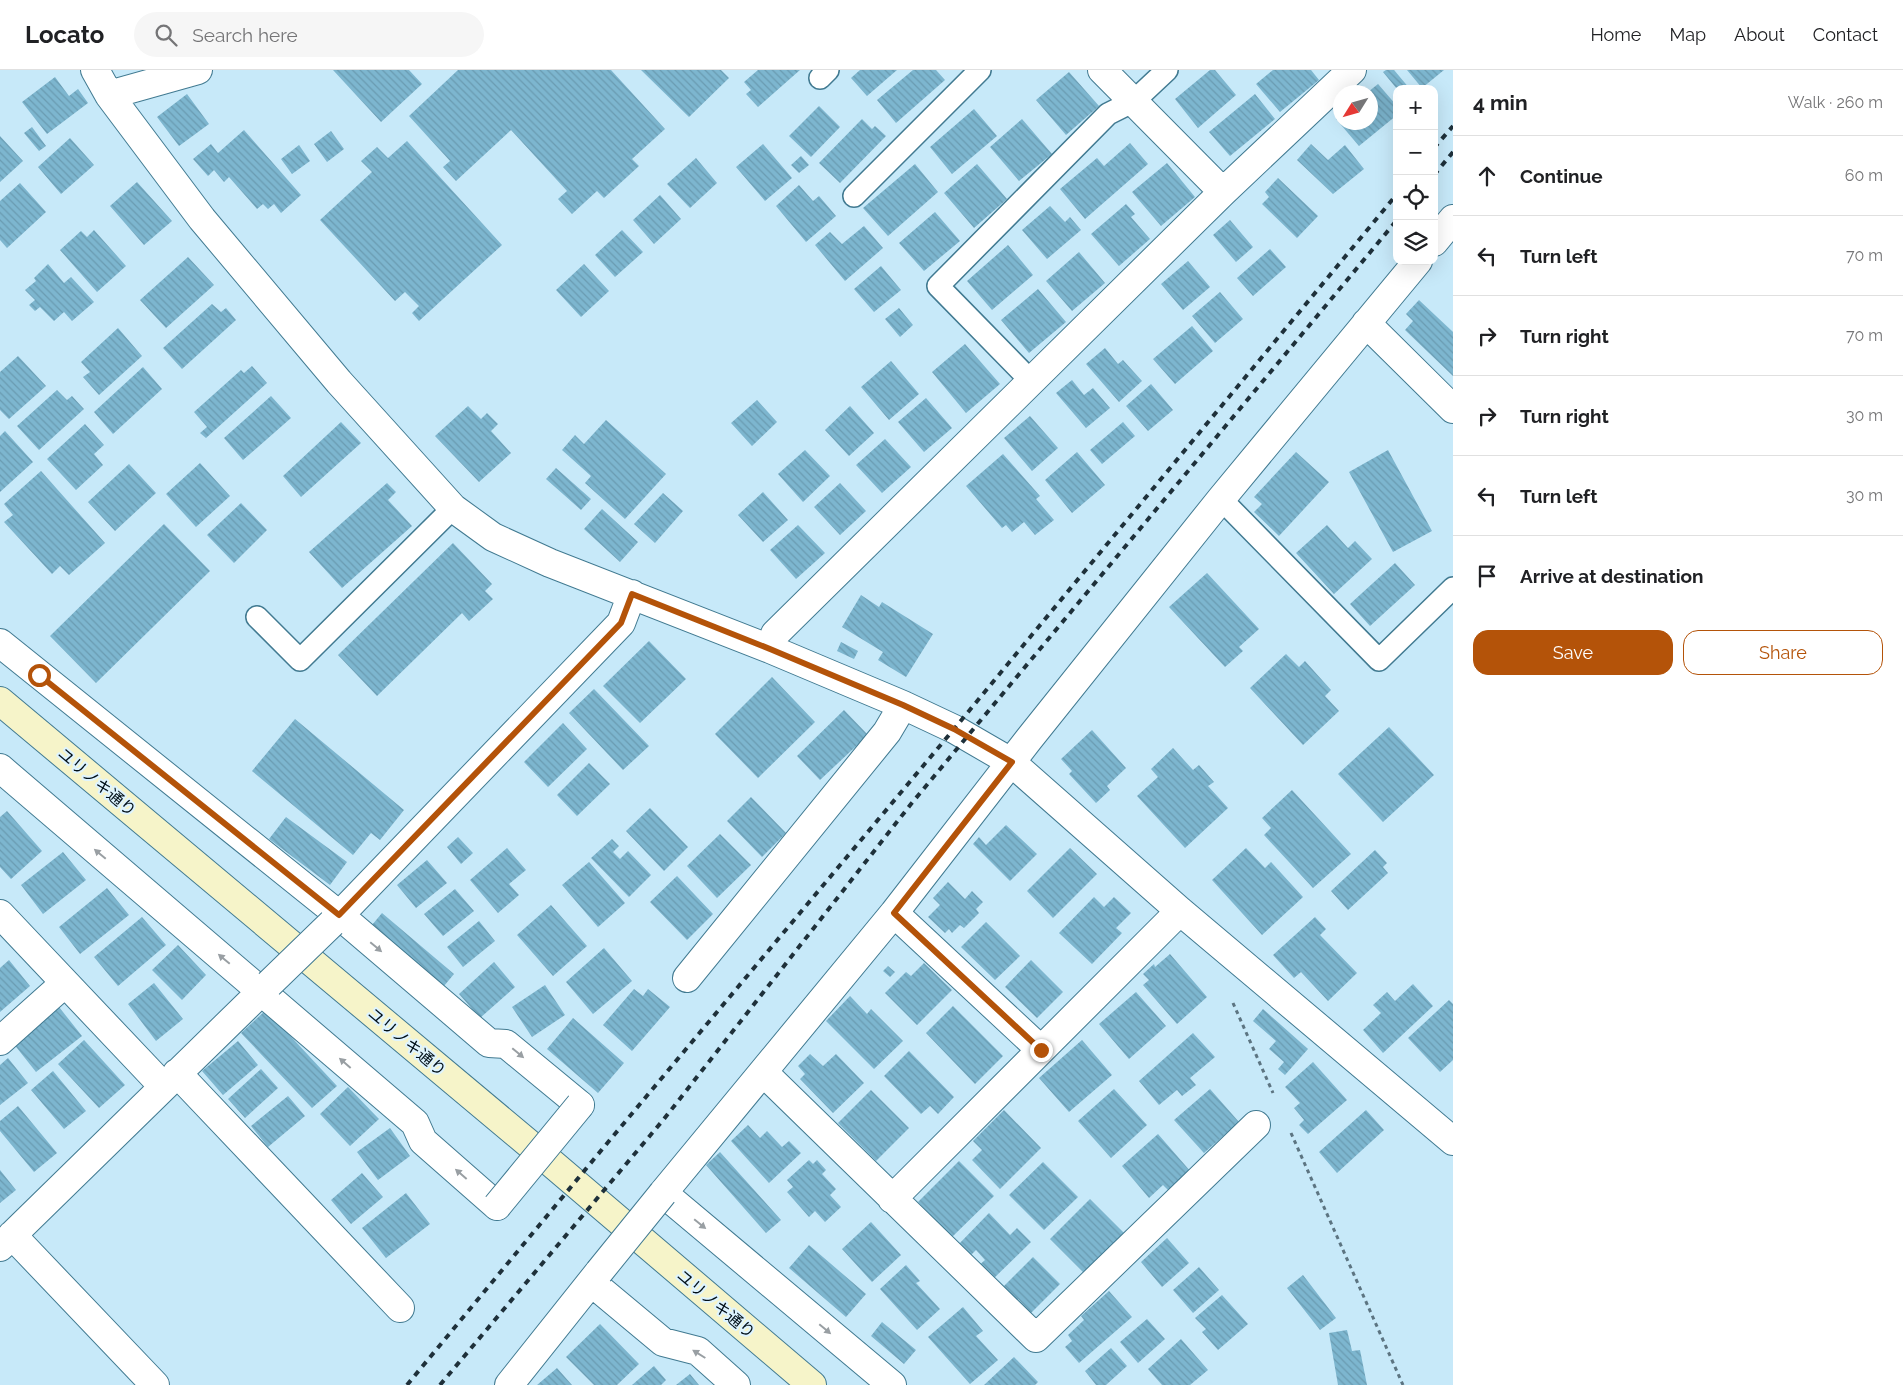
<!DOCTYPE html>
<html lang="en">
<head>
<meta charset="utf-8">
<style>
  body { margin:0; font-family:Raleway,"Noto Sans JP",sans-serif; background:#f6f6f6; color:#202124 }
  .controls { position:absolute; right:15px; top:15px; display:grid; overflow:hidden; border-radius:10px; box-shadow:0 5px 20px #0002 }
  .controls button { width:45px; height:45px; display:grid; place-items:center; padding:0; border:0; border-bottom:1px solid #e0e0e0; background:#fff; color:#202124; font:25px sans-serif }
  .compass { position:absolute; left:1333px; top:15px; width:45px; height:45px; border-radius:50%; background:#fff; box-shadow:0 5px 20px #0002; rotate:233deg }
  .stop { position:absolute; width:15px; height:15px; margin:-11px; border:4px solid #b45309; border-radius:50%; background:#fff }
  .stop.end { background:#b45309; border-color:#fff; box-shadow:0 1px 5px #0008 }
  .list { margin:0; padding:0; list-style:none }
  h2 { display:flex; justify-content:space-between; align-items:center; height:65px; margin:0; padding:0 20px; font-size:21px }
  h2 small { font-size:16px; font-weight:400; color:#757577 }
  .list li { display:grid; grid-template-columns:32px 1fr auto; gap:15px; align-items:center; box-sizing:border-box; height:80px; padding:0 20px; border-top:1px solid #e0e0e0 }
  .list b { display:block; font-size:19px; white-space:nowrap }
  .list em { font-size:16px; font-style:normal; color:#757577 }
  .actions { display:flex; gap:10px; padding:15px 20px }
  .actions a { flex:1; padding:11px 0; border:1px solid #b45309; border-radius:15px; text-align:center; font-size:18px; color:#b45309 }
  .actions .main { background:#b45309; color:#fff }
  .icon { flex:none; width:28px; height:28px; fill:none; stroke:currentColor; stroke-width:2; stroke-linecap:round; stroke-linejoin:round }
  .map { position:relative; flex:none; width:1453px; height:1315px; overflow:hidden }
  header { display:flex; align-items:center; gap:30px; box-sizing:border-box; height:70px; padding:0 25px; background:#fff; border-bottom:1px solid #e0e0e0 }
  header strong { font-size:24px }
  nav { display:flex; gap:28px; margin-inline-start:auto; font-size:18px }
  .search { width:350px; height:45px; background:#f6f6f6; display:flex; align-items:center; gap:12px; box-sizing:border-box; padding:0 18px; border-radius:28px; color:#757577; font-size:19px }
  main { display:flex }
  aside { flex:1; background:#fff }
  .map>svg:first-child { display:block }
  .building { fill:url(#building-back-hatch) }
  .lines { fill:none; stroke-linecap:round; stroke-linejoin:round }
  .lane-casing { stroke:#417a91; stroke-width:24 }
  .street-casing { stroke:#417a91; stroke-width:30 }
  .secondary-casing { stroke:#417a91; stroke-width:30 }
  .path { stroke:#5c7481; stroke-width:3; stroke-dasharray:4 4; stroke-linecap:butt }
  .lane { stroke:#fff; stroke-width:21 }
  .street { stroke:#fff; stroke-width:28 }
  .secondary { stroke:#f6f4c9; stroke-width:28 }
  .rail { stroke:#1e303a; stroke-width:4; stroke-dasharray:6 6; stroke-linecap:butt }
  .street-bridge-casing { stroke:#417a91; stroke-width:30; stroke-linecap:butt }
  .street-bridge { stroke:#fff; stroke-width:28 }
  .oneway { fill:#999fa3 }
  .route { stroke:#b45309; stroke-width:6 }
  .labels { text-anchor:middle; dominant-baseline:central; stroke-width:4; stroke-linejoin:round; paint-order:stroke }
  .street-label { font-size:16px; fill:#000f18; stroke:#def4ff }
</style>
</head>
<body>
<header>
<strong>Locato</strong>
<div class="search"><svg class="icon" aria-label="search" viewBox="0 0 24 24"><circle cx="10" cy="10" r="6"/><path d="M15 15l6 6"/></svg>Search here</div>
<nav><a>Home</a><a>Map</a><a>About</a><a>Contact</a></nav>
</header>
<main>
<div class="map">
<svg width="1453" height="1315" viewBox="0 0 1453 1315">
  <defs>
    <pattern id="building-back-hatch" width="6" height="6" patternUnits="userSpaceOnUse" patternTransform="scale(1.25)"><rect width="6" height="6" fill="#7db6cf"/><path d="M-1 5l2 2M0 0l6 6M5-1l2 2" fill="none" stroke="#6a9bb1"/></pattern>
  </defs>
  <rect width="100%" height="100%" fill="#c7e9f9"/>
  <path class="building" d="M333 0H409L422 14 381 52Z
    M458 0H611L665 59 632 89 639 96 604 128 597 121 572 144 558 129 567 121 511 60 456 111 443 97 450 91 409 46Z
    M641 0H721L729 8 689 47Z
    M758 0H800L758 37 746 24 751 20 744 12Z
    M860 0H897L867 26 851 8Z
    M913 0H936L945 10 896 53 877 30Z
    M1210 0H1215L1236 25 1198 58 1175 29Z
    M1273 0H1311L1319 10 1280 42 1256 14Z
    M1386 0H1394L1410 19H1397L1383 2Z
    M1407 0H1444L1422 18Z
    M1069 2 1099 36 1066 65 1036 30Z
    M55 7 69 26 78 19 88 33 47 64 22 32Z
    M1378 14 1397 36V45L1359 76 1336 49 1340 45V52H1370V22H1368Z
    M187 24 209 54 179 76 157 47Z
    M1255 24 1275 49 1230 86 1209 62Z
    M819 36 840 57 811 87 789 66Z
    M974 39 997 66 952 104 930 77Z
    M862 49 872 59 875 56 886 66 840 113 819 93Z
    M1022 49 1052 84 1019 111 990 77Z
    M32 57 46 76 39 81 24 63Z
    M244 60 301 125 281 143 274 134 268 139 263 134 257 139 229 107 224 112 214 100 208 106 193 89 211 74 218 83Z
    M331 61 344 79 327 92 314 74Z
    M0 66 23 91 0 112Z
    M70 68 94 95 61 124 38 97Z
    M407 71 502 175 419 251 412 243 419 236 405 222 395 231 320 150 372 102 361 91 377 77 388 88Z
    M1130 73 1148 94 1085 149 1060 119 1097 88 1104 96Z
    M763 74 792 108 765 131 736 97Z
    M1311 74 1328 90 1345 75 1364 99 1333 124 1297 90Z
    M299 75 310 91 292 104 281 89Z
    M801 86 809 95 799 103 791 95Z
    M696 88 717 113 690 138 667 114Z
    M1167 93 1195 127 1161 156 1132 122Z
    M915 94 938 122 888 166 863 138Z
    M977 94 1007 129 974 158 944 123Z
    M1278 108 1318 146 1297 168 1262 134 1269 127 1265 122Z
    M137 112 172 151 144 175 110 136Z
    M20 113 46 142 7 178 0 170V131Z
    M799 115 813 131 819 126 836 146 806 172 776 136Z
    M660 125 681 149 654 174 633 150Z
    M1126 134 1135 144 1131 147 1150 169 1119 196 1091 164Z
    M1050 136 1065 152 1070 147 1081 160 1047 189 1022 160Z
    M935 142 960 171 924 201 899 173Z
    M1230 150 1253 177 1236 192 1213 165Z
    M864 156 883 178 845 211 815 175 830 162 842 174Z
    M94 160 126 196 97 222 60 180 81 161 87 167Z
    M622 160 643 182 615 207 595 185Z
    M1008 175 1033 205 992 240 967 211Z
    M1270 179 1286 197 1253 226 1237 208Z
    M1079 182 1105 213 1072 241 1046 211Z
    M188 187 214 215 166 258 140 230Z
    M1188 191 1210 217 1183 240 1161 214Z
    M48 194 64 213 71 207 94 232 72 251 64 242 54 251 40 237 35 241 29 235 35 230 25 220 36 211 34 208Z
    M584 194 609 221 581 247 556 220Z
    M881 196 901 220 874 242 854 219Z
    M1038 219 1066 252 1029 283 1001 250Z
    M1220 222 1243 249 1215 273 1192 246Z
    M1419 230 1453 262V306L1405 260 1413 251 1406 244Z
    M212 234 221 242 226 238 236 250 182 299 163 278Z
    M899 238 913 255 900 267 885 249Z
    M1192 256 1213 281 1175 314 1153 289Z
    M118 258 142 286 99 325 83 307 90 302 81 292Z
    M965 274 1000 314 966 343 932 302Z
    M1105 278 1118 294 1123 290 1142 311 1119 332 1086 294Z
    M18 286 46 316 9 349 0 340V302Z
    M891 291 919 324 889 350 861 317Z
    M252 296 267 313 206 368 200 363 207 357 194 342 241 300 244 303Z
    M143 297 162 319 113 364 94 342Z
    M1072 310 1084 325 1093 318 1110 338 1086 358 1056 323Z
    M1151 314 1173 340 1148 361 1126 336Z
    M57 320 67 330 72 326 84 339 39 380 17 356Z
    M271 326 291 348 243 390 224 368Z
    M926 328 952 358 924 382 898 352Z
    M757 330 777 352 752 376 731 353Z
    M468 336 481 349 487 343 498 354 491 361 511 383 479 412 435 366Z
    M850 336 874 363 849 386 825 360Z
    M1030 346 1058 378 1032 401 1004 368Z
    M606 350 666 404 625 449 585 413 591 406 562 380 575 365 584 374Z
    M341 352 361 373 301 427 283 406Z
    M1123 352 1135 366 1102 394 1090 380Z
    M85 354 104 375 94 384 103 395 76 420 47 389Z
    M5 361 33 392 0 422V366Z
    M885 369 911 397 882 423 856 395Z
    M805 380 830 406 803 432 778 404Z
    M1388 380 1432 461 1393 482 1349 402Z
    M1077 382 1105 415 1072 443 1045 410Z
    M1296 382 1329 412 1279 466 1254 442 1262 434 1254 427Z
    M1003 384 1040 426 1036 429 1054 450 1035 465 1024 452 1012 462 1006 455 1002 458 966 416Z
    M200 393 230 426 196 457 166 424Z
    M129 394 156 423 115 461 88 432Z
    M556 398 591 429 581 440 546 409Z
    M41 401 105 473 69 505 60 496 52 504 4 452 13 445 4 434Z
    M387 413 396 422 388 430 412 456 342 518 309 482Z
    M840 413 866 441 840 465 814 437Z
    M763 422 788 450 763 472 738 445Z
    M663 423 683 441 655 473 634 454Z
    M241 433 267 460 234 493 207 465Z
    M602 439 638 472 620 492 584 459Z
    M164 454 210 501 96 613 50 566Z
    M798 455 825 483 796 509 770 480Z
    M1327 455 1348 478 1355 471 1372 489 1334 524 1296 483Z
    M453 473 492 514 485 521 493 529 469 551 462 543 377 626 338 585Z
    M1395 493 1415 515 1370 556 1350 534Z
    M1207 503 1259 559 1239 577 1243 581 1225 597 1169 537Z
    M861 525 879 537 882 532 933 564 906 607 878 590 883 582 842 557Z
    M649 571 686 609 640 653 603 616Z
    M841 572 858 581 854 589 837 581Z
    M1286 584 1299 597 1305 591 1331 620 1325 626 1339 641 1303 675 1250 618Z
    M772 607 815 652 758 708 715 664Z
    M594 619 649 676 623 700 569 643Z
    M844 640 868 665 820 710 797 686Z
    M295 649 404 740 380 770 371 763 353 785 252 701Z
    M563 653 587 679 548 717 524 692Z
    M1389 657 1434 705 1383 752 1338 704Z
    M1092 660 1126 698 1107 716 1110 720 1096 733 1069 704 1072 701 1061 689Z
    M1173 678 1193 700 1199 695 1214 712 1208 716 1228 738 1185 778 1137 726 1158 707 1151 699Z
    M589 693 610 714 577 746 557 725Z
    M1292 720 1351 784 1313 818 1264 765 1271 758 1262 748Z
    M751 727 786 763 762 787 727 751Z
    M650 738 688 777 664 801 626 761Z
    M7 741 42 781 11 809 0 797V747Z
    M286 747 347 792 330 815 269 769Z
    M1006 755 1037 784 1010 811 973 774 979 767 986 775Z
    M720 764 751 795 717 828 687 796Z
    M458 767 473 783 461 794 447 777Z
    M612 769 619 776 613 782 620 789 628 781 651 805 629 827 591 788Z
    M507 778 526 800 509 814 519 825 498 843 470 810Z
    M1070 778 1097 804 1053 848 1027 821Z
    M1246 778 1265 798 1271 792 1303 827 1262 865 1212 810Z
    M1375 780 1387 793 1383 797 1388 803 1348 840 1331 821Z
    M63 782 86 810 43 844 21 815Z
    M427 790 447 813 416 838 397 815Z
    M589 792 625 833 598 857 562 815Z
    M677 806 713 844 687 870 650 832Z
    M948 812 965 829 972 821 983 832 976 839 979 843 964 858 960 855 952 863 949 859 945 863 928 847 940 835 933 828Z
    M107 818 129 845 80 884 59 857Z
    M455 819 474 841 443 866 424 844Z
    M1094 827 1104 837 1114 827 1131 843 1116 858 1122 863 1092 894 1059 863Z
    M551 835 587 876 553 906 517 865Z
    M382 843 454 904 444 916 372 855Z
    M142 847 166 875 118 916 94 887Z
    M1315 847 1326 859 1320 865 1357 903 1328 931 1301 902 1294 908 1273 885Z
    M479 851 495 871 463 897 447 877Z
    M986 852 1020 886 995 910 961 877Z
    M178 875 206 905 182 930 152 900Z
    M604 878 632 911 593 944 566 912Z
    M1170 884 1207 927 1177 954 1143 915 1149 910 1143 904 1154 894 1155 897Z
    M9 890 30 916 0 942V898Z
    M1031 890 1063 922 1037 948 1005 917Z
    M494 892 515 917 480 948 459 924Z
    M924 893 952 920 917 955 885 923 906 902 911 906Z
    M888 896 895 902 890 907 883 901Z
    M154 913 183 949 156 971 128 934Z
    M1413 914 1433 936 1383 983 1363 960 1381 943 1373 935 1387 922 1395 931Z
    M545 915 565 945 532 967 512 937Z
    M634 919 643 926 648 919 670 937 632 981 603 955Z
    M1136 922 1166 956 1129 989 1099 954Z
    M850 926 867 944 871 939 903 971 874 999 826 951Z
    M1449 930 1453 934V990L1440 1002 1408 968Z
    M953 936 1003 986 975 1014 926 963Z
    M59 937 82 966 36 1002 13 973Z
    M1263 939 1308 979 1285 1005 1278 999 1284 992 1269 979 1276 971 1253 951Z
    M266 940 337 1016 312 1038 241 963Z
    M573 948 624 993 598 1023 547 979Z
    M1193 963 1215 987 1190 1008 1196 1015 1182 1026 1177 1020 1159 1035 1139 1011Z
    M84 970 125 1015 99 1038 58 994Z
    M1082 970 1112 1005 1069 1042 1039 1008Z
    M238 971 258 995 223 1025 202 1001Z
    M909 981 954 1027 938 1044 930 1036 921 1044 884 1006Z
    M810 984 823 996 836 984 864 1013 833 1043 800 1009 805 1004 798 996Z
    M8 988 28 1013 0 1035V995Z
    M1313 992 1347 1030 1308 1064 1299 1055 1304 1050 1294 1038 1300 1033 1285 1017Z
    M261 999 278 1018 245 1048 228 1029Z
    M53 1001 86 1041 64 1059 31 1020Z
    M348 1017 379 1049 350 1076 320 1044Z
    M1114 1019 1147 1055 1111 1088 1078 1051Z
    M1210 1019 1239 1052 1204 1083 1174 1050Z
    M871 1020 909 1058 876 1091 838 1053Z
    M288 1026 305 1046 268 1077 251 1056Z
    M18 1036 57 1083 34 1102 0 1061V1051Z
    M1004 1040 1041 1078 1000 1119 972 1090 982 1080 973 1071Z
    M1366 1040 1384 1060 1337 1103 1319 1082Z
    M748 1055 760 1068 767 1061 782 1077 789 1071 801 1083 769 1113 731 1071Z
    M390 1058 410 1086 378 1110 357 1082Z
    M1158 1064 1191 1102 1169 1121 1163 1115 1149 1128 1122 1096Z
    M720 1082 781 1150 766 1163 706 1095Z
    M809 1090 813 1094 817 1090 826 1100 822 1104 836 1119 830 1125 841 1137 825 1152 815 1141 809 1147 787 1122 793 1117 787 1110Z
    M959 1091 994 1126 952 1167 918 1132Z
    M1043 1092 1078 1127 1044 1160 1009 1125Z
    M0 1100 16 1120 0 1133Z
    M362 1103 383 1127 351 1154 331 1130Z
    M406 1123 430 1154 386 1188 362 1158Z
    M1090 1129 1125 1164 1085 1204 1050 1169Z
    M989 1143 1010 1165 1017 1158 1031 1172 990 1212 976 1198 985 1190 976 1180 968 1188 957 1176Z
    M871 1152 901 1185 872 1212 842 1179Z
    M1167 1168 1189 1193 1162 1217 1141 1192Z
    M809 1175 866 1224 846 1247 789 1198Z
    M1033 1187 1060 1214 1031 1243 1018 1229 1012 1234 999 1221Z
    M906 1195 920 1211 916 1213 940 1239 917 1260 880 1219Z
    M1199 1197 1219 1220 1193 1243 1173 1220Z
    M1303 1205 1336 1248 1320 1260 1287 1218Z
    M1109 1221 1132 1247 1079 1293 1065 1277 1072 1271 1068 1265 1084 1250 1081 1246Z
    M1222 1225 1248 1254 1218 1280 1202 1262 1206 1259 1195 1248Z
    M963 1237 983 1261 976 1266 998 1290 970 1314 928 1267Z
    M1147 1249 1165 1269 1138 1293 1120 1272Z
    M882 1252 916 1280 904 1294 871 1266Z
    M600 1254 639 1294 617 1315H594L566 1287Z
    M1347 1260 1352 1281 1360 1280 1367 1315H1338L1329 1263Z
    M1181 1269 1208 1300 1190 1315H1162L1148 1299Z
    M1111 1278 1127 1296 1106 1315H1096L1085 1301Z
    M1014 1287 1038 1312 1035 1315H984Z
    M654 1296 666 1310 661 1315H632Z
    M557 1298 572 1315H537Z
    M690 1304 699 1315H676Z"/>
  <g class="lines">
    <g class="lane-casing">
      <path id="lane" d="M820 8 828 0
        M854 126 980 0
        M1031 311 938 216 1108 44 1134 31 1167 0
        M1221 429 1379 590 1453 518
        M257 547 300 590 453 438"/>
    </g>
    <g class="street-casing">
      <path id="street" d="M95 0 109 25 202 149 339 312 453 438 493 467 550 493 770 579 903 635 954 659 1011 692 1180 841 1453 1071
        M1102 0 1223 122
        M109 25 198 0
        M1434 172 1453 149
        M1366 253 1453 339
        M0 573 339 845 489 973 506 974 580 1035
        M770 579 775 564 1223 122 1352 0
        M0 698 415 1053 423 1071 497 1136
        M894 843 1041 980
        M0 844 163 1016
        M332 853 621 553 632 524
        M687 908 887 662 903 635
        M0 971 65 913
        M763 1002 1036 1268 1256 1055
        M177 1003 400 1238
        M892 1129 1180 841
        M12 1165 155 1315
        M0 1177 269 914
        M591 1212 663 1272 698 1281 736 1315
        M509 1315 599 1202
        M892 1315 663 1123 894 843 1029 669 1221 429 1418 191"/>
    </g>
    <g class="secondary-casing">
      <path id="secondary" d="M0 631 528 1073 812 1315"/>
    </g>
    <path class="path" d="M1233 933 1273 1023
      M1291 1063 1403 1315"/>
    <use href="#lane" class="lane"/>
    <use href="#street" class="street"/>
    <use href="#secondary" class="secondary"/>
    <path class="rail" d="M1434 78 1453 56
      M1434 105 1453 82
      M407 1315 604 1077 954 659 1397 124
      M440 1315 664 1049 911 734 1397 150"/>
    <g class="street-bridge-casing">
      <path id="street-bridge" d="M269 914 332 853
        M497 1136 580 1035
        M599 1202 663 1123"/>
    </g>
    <use href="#street-bridge" class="street-bridge"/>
  </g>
  <defs><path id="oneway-solid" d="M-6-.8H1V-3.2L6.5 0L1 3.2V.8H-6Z" transform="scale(1.25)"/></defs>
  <g class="oneway">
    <use href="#oneway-solid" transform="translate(100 784) rotate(-140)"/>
    <use href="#oneway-solid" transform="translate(376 877) rotate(40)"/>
    <use href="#oneway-solid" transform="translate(224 889) rotate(-140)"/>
    <use href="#oneway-solid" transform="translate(518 983) rotate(40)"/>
    <use href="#oneway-solid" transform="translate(345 993) rotate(-139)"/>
    <use href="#oneway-solid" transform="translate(461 1104) rotate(-139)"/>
    <use href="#oneway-solid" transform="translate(700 1154) rotate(39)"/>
    <use href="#oneway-solid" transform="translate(825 1259) rotate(40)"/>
    <use href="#oneway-solid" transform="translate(699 1284) rotate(-148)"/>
  </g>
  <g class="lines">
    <path class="route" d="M39 605 339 845 621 553 632 524 770 579 903 635 954 659 1012 692 894 843 1041 980"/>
  </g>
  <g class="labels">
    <g class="street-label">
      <text transform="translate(97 712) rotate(40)">ユリノキ通り</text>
      <text transform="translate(407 972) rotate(40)">ユリノキ通り</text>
      <text transform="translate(716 1234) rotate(40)">ユリノキ通り</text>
    </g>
  </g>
</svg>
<div class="controls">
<button>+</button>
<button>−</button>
<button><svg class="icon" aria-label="locate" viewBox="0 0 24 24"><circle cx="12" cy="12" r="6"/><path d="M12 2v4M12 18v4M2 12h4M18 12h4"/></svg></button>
<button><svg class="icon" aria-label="layers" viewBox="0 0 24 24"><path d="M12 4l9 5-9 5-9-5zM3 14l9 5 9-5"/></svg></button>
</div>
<svg class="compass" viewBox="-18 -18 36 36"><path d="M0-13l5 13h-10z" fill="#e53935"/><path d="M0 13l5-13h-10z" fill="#757577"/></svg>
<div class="stop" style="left:39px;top:605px"></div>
<div class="stop end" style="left:1041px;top:980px"></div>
</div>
<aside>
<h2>4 min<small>Walk · 260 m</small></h2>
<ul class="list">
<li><svg class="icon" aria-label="ahead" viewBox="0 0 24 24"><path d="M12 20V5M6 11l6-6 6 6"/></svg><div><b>Continue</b></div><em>60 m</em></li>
<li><svg class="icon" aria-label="left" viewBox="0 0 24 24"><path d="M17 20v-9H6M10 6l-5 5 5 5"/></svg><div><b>Turn left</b></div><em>70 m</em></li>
<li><svg class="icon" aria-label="right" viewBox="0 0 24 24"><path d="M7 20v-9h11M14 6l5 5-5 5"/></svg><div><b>Turn right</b></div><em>70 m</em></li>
<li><svg class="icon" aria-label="right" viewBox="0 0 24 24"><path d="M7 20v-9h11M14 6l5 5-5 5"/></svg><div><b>Turn right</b></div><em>30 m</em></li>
<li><svg class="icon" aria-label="left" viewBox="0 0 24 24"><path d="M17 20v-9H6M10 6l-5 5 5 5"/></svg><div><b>Turn left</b></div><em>30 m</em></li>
<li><svg class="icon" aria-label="arrive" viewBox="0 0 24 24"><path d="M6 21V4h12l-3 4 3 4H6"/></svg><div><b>Arrive at destination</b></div></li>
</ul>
<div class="actions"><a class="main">Save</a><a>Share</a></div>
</aside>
</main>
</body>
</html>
